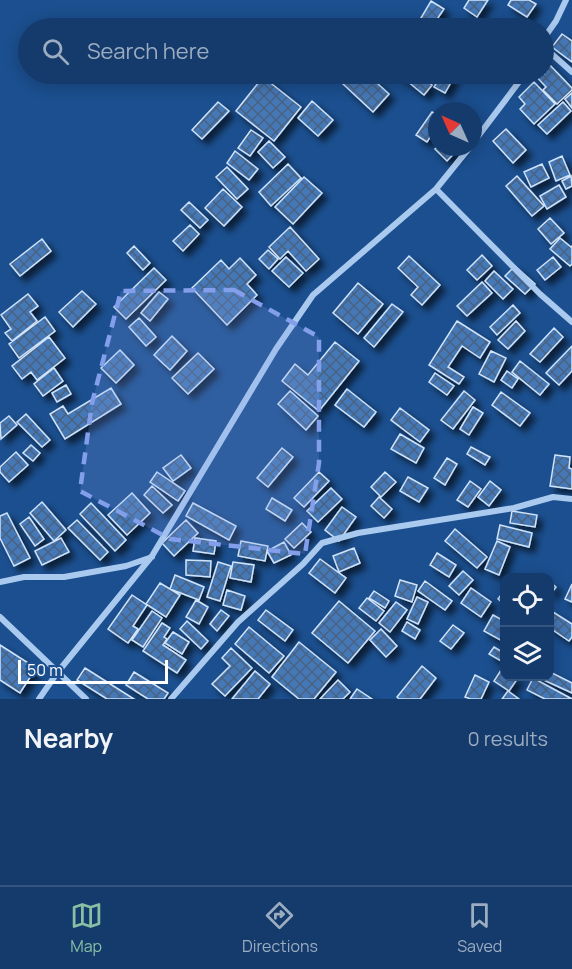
<!DOCTYPE html>
<html lang="en">
<head>
<meta charset="utf-8">
<style>
  body { margin:0; font-family:Manrope,sans-serif; background:#214673; color:#f1f3f6 }
  .controls { position:absolute; right:18px; bottom:18px; display:grid; overflow:hidden; border-radius:12px; box-shadow:0 3px 15px #0003 }
  .controls button { width:54px; height:54px; display:grid; place-items:center; padding:0; border:0; border-bottom:2px solid #33557e; background:#143b6b; color:#f1f3f6; font:30px sans-serif }
  .compass { position:absolute; left:428px; top:102px; width:54px; height:54px; border-radius:50%; background:#143b6b; box-shadow:0 3px 15px #0003; rotate:315deg }
  .scale { position:absolute; left:18px; bottom:15px; width:150px; box-sizing:border-box; padding-left:6px; border:3px solid #fff; border-top:0; font-size:16px; line-height:21px; white-space:nowrap; color:#fff; -webkit-text-stroke:4px #1b4f8f; paint-order:stroke }
  .list { margin:0; padding:0; list-style:none }
  h2 { display:flex; justify-content:space-between; align-items:center; height:78px; margin:0; padding:0 24px; font-size:26px }
  h2 small { font-size:20px; font-weight:400; color:#9dadc1 }
  .icon { flex:none; width:33px; height:33px; fill:none; stroke:currentColor; stroke-width:2; stroke-linecap:round; stroke-linejoin:round }
  .map { position:relative; flex:none; width:572px; height:699px; overflow:hidden }
  .search { position:absolute; background:#143b6b; box-shadow:0 3px 15px #0003; left:18px; right:18px; top:18px; height:66px; display:flex; align-items:center; gap:15px; box-sizing:border-box; padding:0 21px; border-radius:33px; color:#9dadc1; font-size:22px }
  .sheet { height:186px; background:#143b6b }
  nav { display:flex; justify-content:space-around; align-items:center; box-sizing:border-box; height:84px; border-top:2px solid #33557e; background:#143b6b; font-size:16px; color:#9dadc1 }
  nav a { display:grid; justify-items:center; gap:3px }
  nav .on { color:#8abfa5 }
  .map>svg:first-child { display:block }
  .building { fill:url(#building-cross-hatch); stroke:#cfe3fa; stroke-width:1.5; filter:url(#shadow) }
  .lines { fill:none; stroke-linecap:round; stroke-linejoin:round }
  .street { stroke:#a9c9ee; stroke-width:6 }
  .marked { fill:#839eea; fill-opacity:0.2; stroke:#839eea; stroke-width:4.5; stroke-dasharray:12 8; stroke-linejoin:round }
</style>
</head>
<body>
<div class="map">
<svg width="572" height="699" viewBox="0 0 572 699">
  <defs>
    <pattern id="building-cross-hatch" width="8" height="8" patternUnits="userSpaceOnUse" patternTransform="scale(1.5)"><rect width="8" height="8" fill="#4478b7"/><path d="M0 0l8 8M0 8l8-8" fill="none" stroke="#486282"/></pattern>
    <filter id="shadow"><feDropShadow dx="5.5" dy="5.5" stdDeviation="3" flood-color="#0009"/></filter>
  </defs>
  <rect width="100%" height="100%" fill="#1b4f8f"/>
  <path class="building" d="M469 0H488L477 17 464 8Z
    M511 0H529L536 4 527 17 508 5Z
    M431 1 444 9 431 28H415Z
    M562 34 572 41V62L552 47Z
    M545 60 572 88V90L557 104 543 90 546 87 534 74H544V61Z
    M352 74H367L389 94 373 112 343 84Z
    M398 74H411L404 80Z
    M413 74H418L432 85 424 95 407 81Z
    M442 74H449L454 77 445 93 434 87Z
    M263 77 301 107 274 141 236 111Z
    M534 82 555 104 534 124 520 109 525 104 519 97Z
    M572 93V108L565 99Z
    M312 101 333 120 318 136 298 118Z
    M218 102 229 111 202 139 192 130Z
    M563 102 571 111 547 134 538 125Z
    M432 112 437 115V127L427 142 416 135Z
    M506 129 526 150 513 163 493 141Z
    M251 130 263 138 250 156 238 148Z
    M269 141 285 157 273 168 258 152Z
    M437 147H460L447 161 435 149Z
    M235 151 258 169 249 180 227 163Z
    M562 156 570 175 556 181 549 162Z
    M288 164 301 178 271 206 259 192Z
    M542 164 549 178 531 187 524 172Z
    M227 167 248 189 237 199 216 177Z
    M517 176 544 206 532 216 506 186Z
    M571 176 572 186 566 189 562 181Z
    M304 177 322 193 293 224 275 207Z
    M559 185 566 197 547 209 540 196Z
    M223 189 242 207 224 226 205 208Z
    M189 202 208 220 200 228 181 210Z
    M550 218 564 233 551 244 538 229Z
    M190 225 199 234 183 251 173 241Z
    M290 227 319 259 306 271 288 251 280 259 269 247Z
    M560 238 571 247 572 246V264L570 266 550 249Z
    M42 239 51 251 20 276 10 264Z
    M134 246 150 263 143 270 127 253Z
    M268 250 278 259 269 269 259 259Z
    M482 255 492 266 477 280 467 270Z
    M409 256 440 285 422 305 411 295 418 287 398 268Z
    M286 257 303 273 289 287 272 271Z
    M553 257 561 267 545 280 537 270Z
    M240 258 256 275 247 284 257 295 227 325 192 288 221 260 229 269Z
    M515 266 535 284 525 294 505 276Z
    M154 268 166 280 126 319 114 307Z
    M494 271 513 289 503 299 485 281Z
    M482 282 492 293 467 316 457 306Z
    M358 283 383 304 358 334 333 313Z
    M82 291 96 304 73 327 59 312Z
    M159 292 168 299 150 321 141 313Z
    M28 294 38 306 30 312 37 321 12 341 5 333 11 329 1 315Z
    M392 304 403 312 374 347 364 338Z
    M513 305 520 313 497 335 490 327Z
    M45 317 55 331 19 358 9 344Z
    M139 318 156 337 146 346 129 327Z
    M457 321 490 342 480 358 462 346 448 367 464 377 459 384 429 365Z
    M516 321 525 331 508 349 498 340Z
    M554 328 563 337 540 362 530 354Z
    M172 336 187 351 170 370 154 355Z
    M49 337 65 358 37 380 31 372 22 379 12 366Z
    M335 342 359 361 319 411 282 381 295 364 308 375Z
    M572 346V371L559 385 546 373Z
    M120 350 134 365 116 383 101 368Z
    M491 351 506 358 494 382 479 374Z
    M198 353 214 369 188 394 172 378Z
    M520 361 549 384 540 395 512 372Z
    M54 368 63 381 43 396 34 384Z
    M507 371 518 379 512 388 501 380Z
    M435 373 454 386 447 395 429 382Z
    M66 385 71 394 57 402 52 393Z
    M111 388 121 404 65 439 50 414 63 406 68 414Z
    M347 389 376 412 364 427 335 405Z
    M290 391 318 416 306 430 278 404Z
    M464 391 475 400 453 429 441 420Z
    M501 392 530 413 520 426 492 405Z
    M473 407 483 413 469 435 460 429Z
    M400 408 429 430 420 442 391 420Z
    M26 414 50 440 42 447 17 422Z
    M9 416 17 425 1 439 0 423Z
    M400 434 424 448 416 463 391 449Z
    M31 445 40 453 33 461 23 453Z
    M471 447 490 457 485 465 467 454Z
    M282 448 293 457 268 487 257 478Z
    M16 452 28 465 9 482 0 472V467Z
    M181 455 191 468 173 481 163 468Z
    M555 455 570 457 569 468 572 469V489L550 486Z
    M447 458 457 464 445 485 434 478Z
    M157 472 185 491 178 501 150 482Z
    M319 472 329 481 304 507 294 498Z
    M385 472 396 482 381 497 371 487Z
    M408 477 428 488 419 502 400 491Z
    M470 481 481 489 468 507 457 500Z
    M490 481 501 490 489 506 478 497Z
    M152 486 172 505 163 513 144 495Z
    M331 488 342 499 318 522 307 511Z
    M132 493 150 513 127 535 108 515Z
    M379 497 392 509 384 518 371 506Z
    M272 498 292 510 285 521 266 509Z
    M42 502 66 530 54 541 30 513Z
    M91 503 126 540 115 551 80 514Z
    M193 503 236 526 229 540 186 516Z
    M342 507 356 517 339 541 325 530Z
    M512 511 537 515 535 527 510 523Z
    M7 513 30 558 14 566 0 538V516Z
    M29 517 44 539 35 546 20 524Z
    M77 520 108 552 100 560 68 528Z
    M186 520 198 533 174 556 162 543Z
    M302 523 311 532 294 548 285 539Z
    M500 525 532 533 529 547 497 539Z
    M455 529 487 557 477 568 445 541Z
    M61 538 69 552 42 565 35 551Z
    M195 538 216 541 214 554 193 551Z
    M241 541 268 546 265 561 238 556Z
    M497 541 510 547 499 575 485 569Z
    M284 542 291 555 274 563 267 551Z
    M354 548 360 563 339 572 333 556Z
    M437 553 456 565 449 577 430 565Z
    M320 559 346 578 335 593 309 573Z
    M186 560 211 561 210 577 186 575Z
    M218 562 231 566 220 601 207 597Z
    M233 562 254 565 251 582 230 578Z
    M463 571 473 580 459 595 449 586Z
    M175 575 204 587 199 600 170 589Z
    M400 580 417 585 412 602 395 596Z
    M425 581 452 601 445 610 418 591Z
    M550 582 556 587 550 595Z
    M160 583 180 595 166 617 146 604Z
    M572 584V602L565 599Z
    M471 588 491 602 481 617 461 603Z
    M227 590 245 596 241 610 223 605Z
    M374 591 389 601 385 608 369 598Z
    M504 591V604L498 599Z
    M132 595 147 605 133 626 138 629 128 643 108 629Z
    M417 597 428 602 418 624 407 619Z
    M367 598 384 611 376 621 359 608Z
    M196 600 208 607 199 624 186 617Z
    M339 601 375 631 348 663 312 633Z
    M396 602 407 610 390 632 379 623Z
    M221 610 229 616 217 631 210 624Z
    M266 610 293 630 285 641 258 620Z
    M152 611 162 618 143 647 132 640Z
    M553 612 572 624V637L569 641 550 628V617Z
    M493 615 504 621V642L484 631Z
    M187 621 208 641 201 649 180 629Z
    M407 622 420 630 415 639 402 631Z
    M162 623 170 628 164 637 167 639 163 645 186 660 177 673 143 651Z
    M453 625 464 633 451 649 440 641Z
    M249 627 284 656 269 673 235 644Z
    M381 629 397 646 386 657 370 640Z
    M173 632 189 642 182 654 165 643Z
    M299 642 336 672 314 699H299L272 677Z
    M0 645 36 668 20 693 0 680Z
    M494 647 504 653 501 661 489 654Z
    M231 648 252 668 225 696 212 684 230 666 222 658Z
    M422 666 436 678 420 699H399L397 697Z
    M503 667 504 668V676L518 678 509 691 494 681Z
    M85 668 134 699H107L77 680Z
    M255 671 270 684 258 699H232Z
    M134 672 168 693 164 699H148L126 685Z
    M550 672 572 683V693L535 676H550Z
    M475 675 489 682 481 699H471L465 697Z
    M533 678 572 699H545L527 690Z
    M338 680 350 692 343 699H320Z
    M357 689 372 699H350Z
    M508 691 519 699H502Z"/>
  <g class="lines">
    <path class="street" d="M544 38 556 21 566 0
      M544 47 572 72
      M473 143 525 74
      M436 189 540 294 572 322
      M0 582 24 577H64L126 566 152 557
      M0 617 86 699
      M39 699 57 673 152 556 276 349 313 295 436 189 470 147
      M171 699 238 622 303 564 322 543 358 533 514 508 553 497 572 499"/>
  </g>
  <path class="marked" d="M234 290 319 337V463L305 554 170 539 80 491 92 403 121 291Z"/>
</svg>
<div class="controls">
<button><svg class="icon" aria-label="locate" viewBox="0 0 24 24"><circle cx="12" cy="12" r="6"/><path d="M12 2v4M12 18v4M2 12h4M18 12h4"/></svg></button>
<button><svg class="icon" aria-label="layers" viewBox="0 0 24 24"><path d="M12 4l9 5-9 5-9-5zM3 14l9 5 9-5"/></svg></button>
</div>
<svg class="compass" viewBox="-18 -18 36 36"><path d="M0-13l5 13h-10z" fill="#e53935"/><path d="M0 13l5-13h-10z" fill="#9dadc1"/></svg>
<div class="scale">50 m</div>
<div class="search"><svg class="icon" aria-label="search" viewBox="0 0 24 24"><circle cx="10" cy="10" r="6"/><path d="M15 15l6 6"/></svg>Search here</div>
</div>
<section class="sheet">
<h2>Nearby<small>0 results</small></h2>
<ul class="list">
</ul>
</section>
<nav>
<a class="on"><svg class="icon" aria-label="map" viewBox="0 0 24 24"><path d="M3 6l6-2 6 2 6-2v14l-6 2-6-2-6 2zM9 4v14M15 6v14"/></svg>Map</a>
<a><svg class="icon" aria-label="directions" viewBox="0 0 24 24"><path d="M12 3l9 9-9 9-9-9zM9 14v-3h6M13 9l2 2-2 2"/></svg>Directions</a>
<a><svg class="icon" aria-label="saved" viewBox="0 0 24 24"><path d="M7 4h10v16l-5-4-5 4z"/></svg>Saved</a>
</nav>
</body>
</html>
